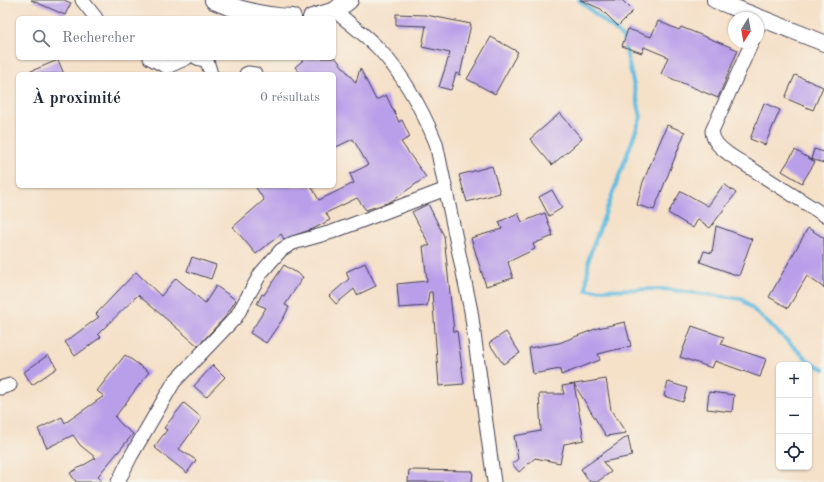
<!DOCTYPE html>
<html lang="fr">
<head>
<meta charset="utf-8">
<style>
  body { margin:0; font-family:"Old Standard TT",serif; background:#f6f6f7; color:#1f2937 }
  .controls { position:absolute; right:12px; bottom:12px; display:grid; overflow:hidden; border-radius:6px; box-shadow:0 1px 3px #0004 }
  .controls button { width:36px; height:36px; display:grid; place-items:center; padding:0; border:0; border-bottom:1px solid #e0e1e3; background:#fff; color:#1f2937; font:20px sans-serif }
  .compass { position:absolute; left:728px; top:12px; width:36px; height:36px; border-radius:50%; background:#fff; box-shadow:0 1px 3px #0004; rotate:191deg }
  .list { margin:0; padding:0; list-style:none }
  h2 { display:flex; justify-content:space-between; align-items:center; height:52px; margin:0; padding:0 16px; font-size:17px }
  h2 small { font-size:13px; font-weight:400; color:#747a83 }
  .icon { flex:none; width:22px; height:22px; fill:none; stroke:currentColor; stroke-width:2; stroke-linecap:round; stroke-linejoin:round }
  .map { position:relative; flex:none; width:824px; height:482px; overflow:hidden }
  .search { position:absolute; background:#fff; box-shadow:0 1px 3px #0004; left:16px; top:16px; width:320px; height:44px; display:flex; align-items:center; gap:10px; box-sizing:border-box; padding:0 14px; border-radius:6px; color:#747a83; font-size:15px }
  .panel { position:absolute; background:#fff; box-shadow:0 1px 3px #0004; left:16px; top:72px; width:320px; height:116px; border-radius:6px }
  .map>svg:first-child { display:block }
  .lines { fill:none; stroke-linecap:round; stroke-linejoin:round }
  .stream { stroke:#61bcdf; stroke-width:4 }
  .building { fill:#b99ee9 }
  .minor-casing { stroke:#423e50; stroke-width:15 }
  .major-casing { stroke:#423e50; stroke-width:18 }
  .highway-casing { stroke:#423e50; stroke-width:20 }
  .minor { stroke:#fff; stroke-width:13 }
  .major { stroke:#fff; stroke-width:16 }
  .highway { stroke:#fff; stroke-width:18 }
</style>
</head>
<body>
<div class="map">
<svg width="824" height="482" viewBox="0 0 824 482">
  <rect width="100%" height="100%" fill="#f7f3e8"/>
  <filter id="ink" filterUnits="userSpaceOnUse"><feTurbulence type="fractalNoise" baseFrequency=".025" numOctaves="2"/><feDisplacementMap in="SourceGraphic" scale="8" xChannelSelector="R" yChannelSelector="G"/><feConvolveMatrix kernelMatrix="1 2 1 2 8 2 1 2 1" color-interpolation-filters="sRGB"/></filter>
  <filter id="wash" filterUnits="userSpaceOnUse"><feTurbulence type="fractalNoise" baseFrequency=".012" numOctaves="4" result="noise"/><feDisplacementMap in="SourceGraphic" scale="16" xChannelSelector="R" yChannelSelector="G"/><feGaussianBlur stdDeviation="0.9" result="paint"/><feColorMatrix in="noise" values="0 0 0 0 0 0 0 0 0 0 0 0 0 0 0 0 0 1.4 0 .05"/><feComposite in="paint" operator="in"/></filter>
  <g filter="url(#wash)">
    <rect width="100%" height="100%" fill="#f5e0c8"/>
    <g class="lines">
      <path class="stream" d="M579 0 623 37 641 117 589 257 586 290 663 289 742 299 810 362 824 369"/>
    </g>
    <g id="blocks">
      <path class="building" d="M31 0H64L71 3 65 15Z
        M580 0H622L633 11 618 26 601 9Z
        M396 14 426 15 471 24 460 75 456 73 451 90 439 87 450 53 422 47 426 26 396 25Z
        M658 21 679 30 681 27 738 50 718 98 661 74 668 57 644 47 642 53 622 46 628 29 651 37Z
        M491 37 518 52 495 94 467 79Z
        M334 56 356 83 360 68 376 100 386 95 399 122 402 120 410 137 401 142 426 177 390 202 366 210 357 198 326 213 330 220 313 229 284 239 281 234 256 254 233 227 264 200 255 186H311L319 200 354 183 350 174 368 165 353 139 334 148V74H301L295 67 306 58H334Z
        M58 60 64 74H24Z
        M795 75 823 87 813 110 785 98Z
        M764 103 780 110 765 145 750 139Z
        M560 113 582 139 552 165 530 139Z
        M667 125 685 132 654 210 637 205 643 182Z
        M814 149 824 152V163L811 159Z
        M795 150 815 162 802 183 782 171Z
        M492 166 500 193 467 202 459 175Z
        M724 184 736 193 710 228 698 219 693 228 668 213 681 191 708 206Z
        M552 190 562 208 549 216 539 197Z
        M428 204 444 236 454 332 457 331 464 384 439 386 432 292H429L427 306 399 308 397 284 427 281 423 246H430L412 212Z
        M518 213 522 222 545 213 553 236 533 244 535 249 508 262 513 278 486 286 471 238 502 229 499 222Z
        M716 226 752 239 739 276 700 262 704 251 712 253Z
        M808 228 824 238V288L807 276 788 308 769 297Z
        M192 257 216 265 211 279 187 271Z
        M365 263 376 286 357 295 354 289 336 304 329 296 349 279 346 272Z
        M284 265 303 277 285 305 289 307 284 317 266 343 250 333 266 308 257 304 262 294 264 295Z
        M136 272 161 296 176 278 205 303 216 286 236 300 225 317 198 346 138 295 98 334 101 337 75 356 65 342 99 317 96 314Z
        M625 322 631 346 598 354 600 360 561 375 560 369 533 374 529 348 559 343 598 328Z
        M692 326 724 337 721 344 766 359 760 377 715 361 712 368 680 357Z
        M506 332 520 353 503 364 489 343Z
        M48 355 57 368 32 385 24 372Z
        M125 355 149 372 115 417 122 425 133 434 98 476 102 482H76L70 473 96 458 80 445 73 435 47 448 38 429 62 417 65 423 104 396 97 391Z
        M213 365 225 377 206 397 194 386Z
        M606 379 611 410 626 433 606 436 574 384 584 440 564 444 560 463 535 458 519 472 512 464 518 459 514 436 541 431 539 394H564L562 386Z
        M668 382 687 388 683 402 664 396Z
        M709 392 734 395 732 412 707 409Z
        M184 403 202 418 179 449 196 460 187 473 154 447 167 430 164 428Z
        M628 436 632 456 603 462 611 472 597 482H590L581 469Z
        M409 470 473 471 472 482H408Z"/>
    </g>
  </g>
  <g filter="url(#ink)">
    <use href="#blocks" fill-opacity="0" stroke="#423e50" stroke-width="1"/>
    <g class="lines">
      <g class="minor-casing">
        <path id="minor" d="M82 0 96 18
          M335 11C350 24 366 35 379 49 404 76 422 109 436 143L471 311 494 482
          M758 28 762 19
          M752 42 712 131C713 143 721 148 730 155L824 215
          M150 58 167 67 187 58
          M197 58 207 61 211 74
          M246 74 248 73 255 74
          M0 388 10 385
          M118 482 131 456 174 382 236 317 261 273 281 250 293 243 332 232 446 189"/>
      </g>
      <g class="major-casing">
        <path id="major" d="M715 0 824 43"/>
      </g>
      <g class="highway-casing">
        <path id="highway" d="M214 0C239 11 264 17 292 18
          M312 18 335 11 349 0"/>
      </g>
      <use href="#minor" class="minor"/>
      <use href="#major" class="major"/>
      <use href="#highway" class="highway"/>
    </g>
  </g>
</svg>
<div class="controls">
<button>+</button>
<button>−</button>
<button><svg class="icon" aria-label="locate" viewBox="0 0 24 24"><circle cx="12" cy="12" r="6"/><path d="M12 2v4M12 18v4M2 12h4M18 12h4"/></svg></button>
</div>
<svg class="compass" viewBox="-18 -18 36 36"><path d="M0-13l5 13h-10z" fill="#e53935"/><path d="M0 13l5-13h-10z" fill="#747a83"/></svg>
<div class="search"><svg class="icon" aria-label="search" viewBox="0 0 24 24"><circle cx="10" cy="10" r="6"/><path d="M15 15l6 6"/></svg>Rechercher</div>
<section class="panel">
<h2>À proximité<small>0 résultats</small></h2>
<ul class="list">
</ul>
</section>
</div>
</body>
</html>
